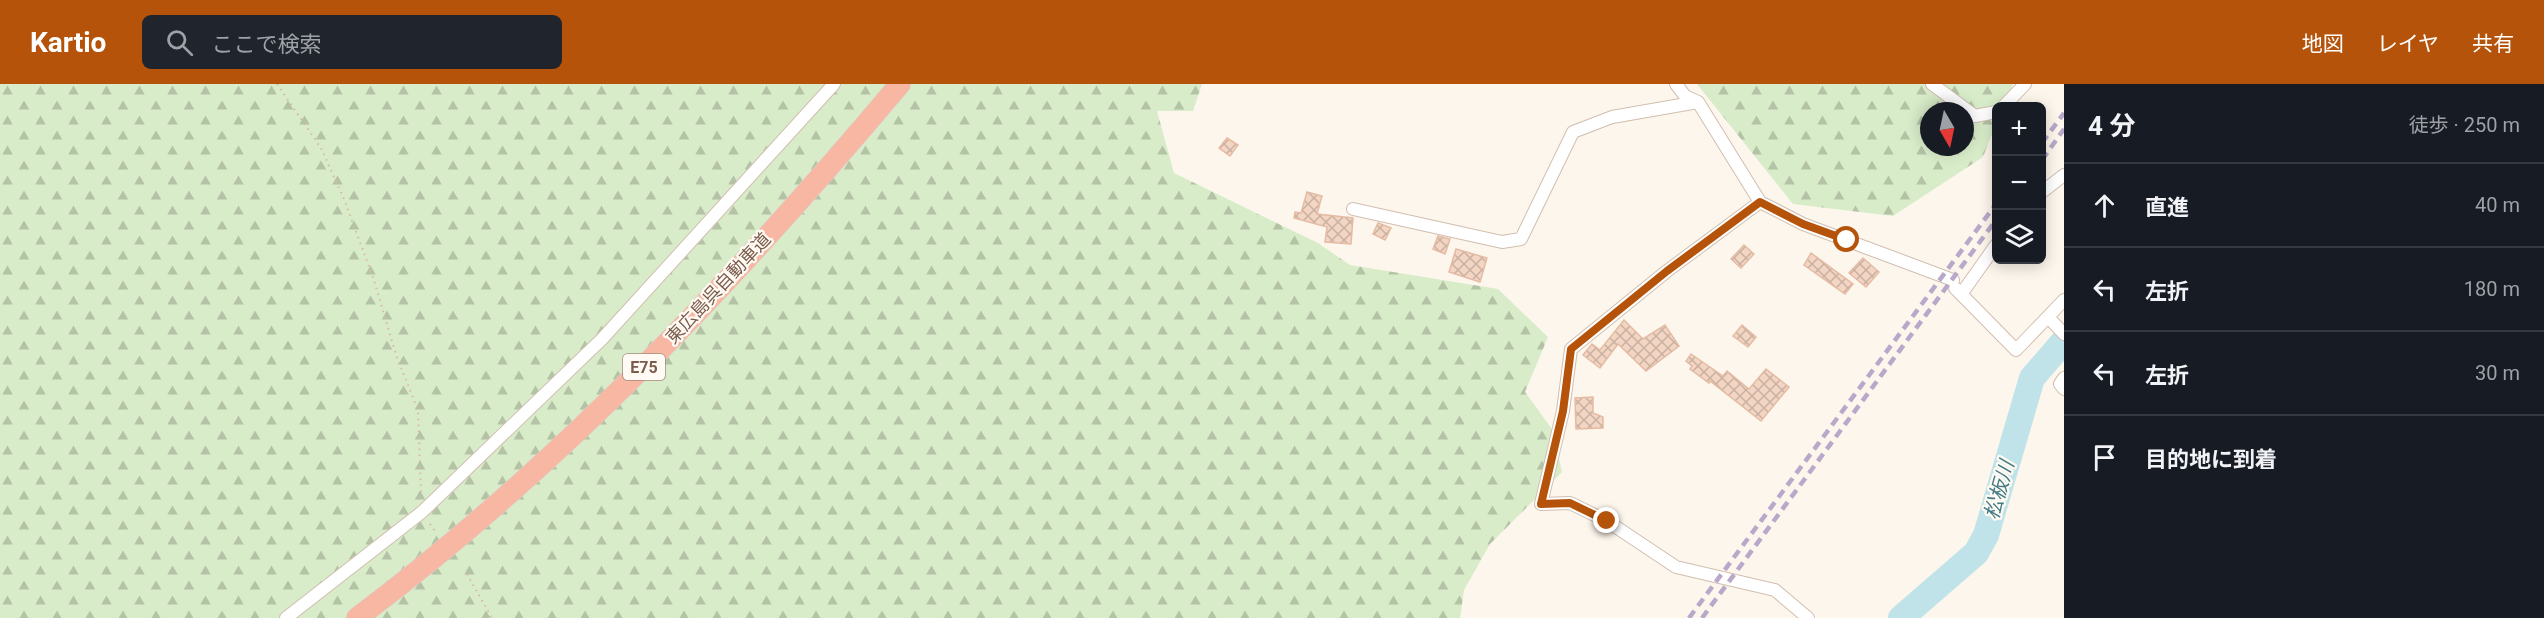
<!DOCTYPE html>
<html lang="ja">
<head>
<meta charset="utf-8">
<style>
  body { margin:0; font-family:Roboto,"Noto Sans JP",sans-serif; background:#20242c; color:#f1f3f6 }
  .controls { position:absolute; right:18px; top:18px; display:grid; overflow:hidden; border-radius:9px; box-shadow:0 3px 15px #0003 }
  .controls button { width:54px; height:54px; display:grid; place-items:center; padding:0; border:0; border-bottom:2px solid #363941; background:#171b24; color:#f1f3f6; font:30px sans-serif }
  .compass { position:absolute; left:1920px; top:18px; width:54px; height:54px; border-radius:50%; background:#171b24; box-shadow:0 3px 15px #0003; rotate:171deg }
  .stop { position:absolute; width:18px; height:18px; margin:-14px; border:4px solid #b45309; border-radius:50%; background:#fff }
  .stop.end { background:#b45309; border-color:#fff; box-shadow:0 2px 6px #0008 }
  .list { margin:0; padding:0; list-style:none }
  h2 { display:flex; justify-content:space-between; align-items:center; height:78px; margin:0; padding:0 24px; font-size:26px }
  h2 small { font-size:20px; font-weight:400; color:#9ea1a6 }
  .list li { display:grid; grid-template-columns:39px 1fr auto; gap:18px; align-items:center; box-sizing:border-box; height:84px; padding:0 24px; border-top:2px solid #363941 }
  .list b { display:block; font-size:22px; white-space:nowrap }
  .list em { font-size:20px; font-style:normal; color:#9ea1a6 }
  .icon { flex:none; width:33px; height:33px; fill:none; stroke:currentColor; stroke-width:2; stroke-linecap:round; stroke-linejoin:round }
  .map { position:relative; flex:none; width:2064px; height:534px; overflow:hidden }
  header { display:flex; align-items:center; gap:36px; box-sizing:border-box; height:84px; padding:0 30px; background:#b45309; color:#fff }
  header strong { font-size:28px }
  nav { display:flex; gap:33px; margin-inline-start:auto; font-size:21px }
  .search { width:420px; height:54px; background:#20242c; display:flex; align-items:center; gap:15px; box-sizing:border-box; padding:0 21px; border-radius:9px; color:#9ea1a6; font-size:22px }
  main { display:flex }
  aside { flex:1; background:#171b24 }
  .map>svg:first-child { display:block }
  .forest { fill:url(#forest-firs); fill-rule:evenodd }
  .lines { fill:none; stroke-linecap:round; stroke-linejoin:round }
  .river { stroke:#bfe3e8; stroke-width:26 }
  .building { fill:url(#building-cross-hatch); stroke:#e6bba3; stroke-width:1.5 }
  .street-casing { stroke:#d1beb0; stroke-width:14 }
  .highway-casing { stroke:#dad1cd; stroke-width:22 }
  .path { stroke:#d9b8a5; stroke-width:2; stroke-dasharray:1.5 4.5; stroke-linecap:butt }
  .street { stroke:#fff; stroke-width:12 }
  .highway { stroke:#f7b7a3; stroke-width:21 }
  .rail { stroke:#b9a8c9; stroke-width:4.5; stroke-dasharray:9 6; stroke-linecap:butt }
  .route { stroke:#b45309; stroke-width:8 }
  .labels { text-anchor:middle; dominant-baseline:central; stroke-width:4.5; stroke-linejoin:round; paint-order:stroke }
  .shield { fill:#fffaf3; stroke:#a28b7f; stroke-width:1.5 }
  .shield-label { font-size:16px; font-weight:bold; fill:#7a5c4d }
  .street-label { font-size:18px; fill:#7a5c4d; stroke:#fffaf3 }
  .water-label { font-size:20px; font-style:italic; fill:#437c86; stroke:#fffaf3 }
</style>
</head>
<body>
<header>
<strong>Kartio</strong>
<div class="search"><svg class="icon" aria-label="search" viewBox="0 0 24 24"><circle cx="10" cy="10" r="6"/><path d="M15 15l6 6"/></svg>ここで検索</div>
<nav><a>地図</a><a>レイヤ</a><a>共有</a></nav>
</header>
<main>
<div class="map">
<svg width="2064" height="534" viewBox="0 0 2064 534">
  <defs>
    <pattern id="forest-firs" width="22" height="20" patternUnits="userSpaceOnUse" patternTransform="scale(1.5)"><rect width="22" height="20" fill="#d8ecc9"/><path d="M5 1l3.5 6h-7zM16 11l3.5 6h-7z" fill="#b4c2a5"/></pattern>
    <pattern id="building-cross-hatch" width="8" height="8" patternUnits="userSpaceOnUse" patternTransform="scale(1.5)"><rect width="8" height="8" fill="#f3d5c3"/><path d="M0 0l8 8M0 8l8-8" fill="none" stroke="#cab0a1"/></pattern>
  </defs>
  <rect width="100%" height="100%" fill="#fdf6ec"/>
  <path class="forest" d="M0 0H1202L1193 27H1157L1174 89 1318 159 1350 181 1498 205 1548 253 1525 308 1552 345 1562 388 1490 460 1464 506 1460 534H0Z
    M1697 0H2013L2004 22H1996V40L1983 73 1893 132 1793 120ZM1929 27H1965V63H1929Z"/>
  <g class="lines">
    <path class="river" d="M1901 534 1976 469 1986 451 2032 294 2064 257"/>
  </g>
  <path class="building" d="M1227 54 1238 61 1230 72 1219 64Z
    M1307 108 1322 112 1317 130 1353 134 1351 160 1325 158 1327 143 1294 134 1295 128 1301 129Z
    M1378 139 1391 144 1385 156 1373 150Z
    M1438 152 1450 155 1445 170 1433 165Z
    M1744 161 1754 170 1741 184 1731 175Z
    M1456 165 1487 174 1480 198 1449 188Z
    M1811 169 1853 200 1845 210 1804 181Z
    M1863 174 1879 188 1866 203 1849 189Z
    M1624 236 1643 255 1665 241 1679 262 1646 287 1618 260 1600 284 1583 271 1592 260 1600 266Z
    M1742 241 1756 253 1748 263 1733 252Z
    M1691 270 1723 292 1727 287 1749 305 1766 285 1789 303 1761 337 1710 297 1709 299 1690 285 1692 282 1686 277Z
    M1593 313V329L1603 333V344L1576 345 1575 314Z"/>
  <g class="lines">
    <g class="street-casing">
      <path id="street" d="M1676 0 1685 12 1698 18 1760 118 1803 140 1953 196
        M1932 0 1975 32 1996 28
        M2004 22 2025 0
        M2042 108 2064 91
        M1760 118 1667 187 1571 265 1563 327 1541 420 1570 419 1607 437 1676 483 1775 506 1808 534
        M1353 125 1502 158 1521 155 1573 48 1612 33 1698 18
        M1955 204 2016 266 2064 216
        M1962 209 1996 161
        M2048 233 2064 250
        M2064 294 2060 300 2064 305
        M286 534 422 428 602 255 834 0"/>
    </g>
    <g class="highway-casing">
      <path id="highway" d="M357 534C561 381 736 195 900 0"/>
    </g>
    <path class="path" d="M277 0 321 64 344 115 374 196 396 271 418 326 421 410
      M430 440 435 447
      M467 490 492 534"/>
    <use href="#street" class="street"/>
    <use href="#highway" class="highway"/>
    <path class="rail" d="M2042 59 2064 29
      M2042 76 2064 45
      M1689 534 1996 120
      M1702 534 1996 136"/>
  </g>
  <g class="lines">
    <path class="route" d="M1607 437 1570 419 1541 420 1563 327 1571 265 1667 187 1760 118 1803 140 1847 156"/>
  </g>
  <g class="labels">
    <rect class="shield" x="623" y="270" width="42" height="26" rx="4.5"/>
    <g class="shield-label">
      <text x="644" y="283">E75</text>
    </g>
    <g class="street-label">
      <text transform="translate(718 204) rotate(-47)">東広島呉自動車道</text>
    </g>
    <g class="water-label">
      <text transform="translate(1999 406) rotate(-74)">松板川</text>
    </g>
  </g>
</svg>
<div class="controls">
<button>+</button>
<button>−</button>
<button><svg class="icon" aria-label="layers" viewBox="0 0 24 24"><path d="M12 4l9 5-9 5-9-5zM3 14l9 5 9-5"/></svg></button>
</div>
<svg class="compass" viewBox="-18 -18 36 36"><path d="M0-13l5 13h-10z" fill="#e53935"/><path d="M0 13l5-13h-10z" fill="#9ea1a6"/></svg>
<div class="stop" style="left:1847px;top:156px"></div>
<div class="stop end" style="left:1607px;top:437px"></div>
</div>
<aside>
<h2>4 分<small>徒歩 · 250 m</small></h2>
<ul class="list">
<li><svg class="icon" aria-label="ahead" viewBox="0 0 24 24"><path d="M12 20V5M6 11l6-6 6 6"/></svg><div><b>直進</b></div><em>40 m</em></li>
<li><svg class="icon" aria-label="left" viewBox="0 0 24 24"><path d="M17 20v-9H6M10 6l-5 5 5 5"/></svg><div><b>左折</b></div><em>180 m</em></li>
<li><svg class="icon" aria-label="left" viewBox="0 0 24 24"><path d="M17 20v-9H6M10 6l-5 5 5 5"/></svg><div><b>左折</b></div><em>30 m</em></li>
<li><svg class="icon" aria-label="arrive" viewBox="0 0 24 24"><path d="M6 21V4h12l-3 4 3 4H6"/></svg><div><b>目的地に到着</b></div></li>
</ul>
</aside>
</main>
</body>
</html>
